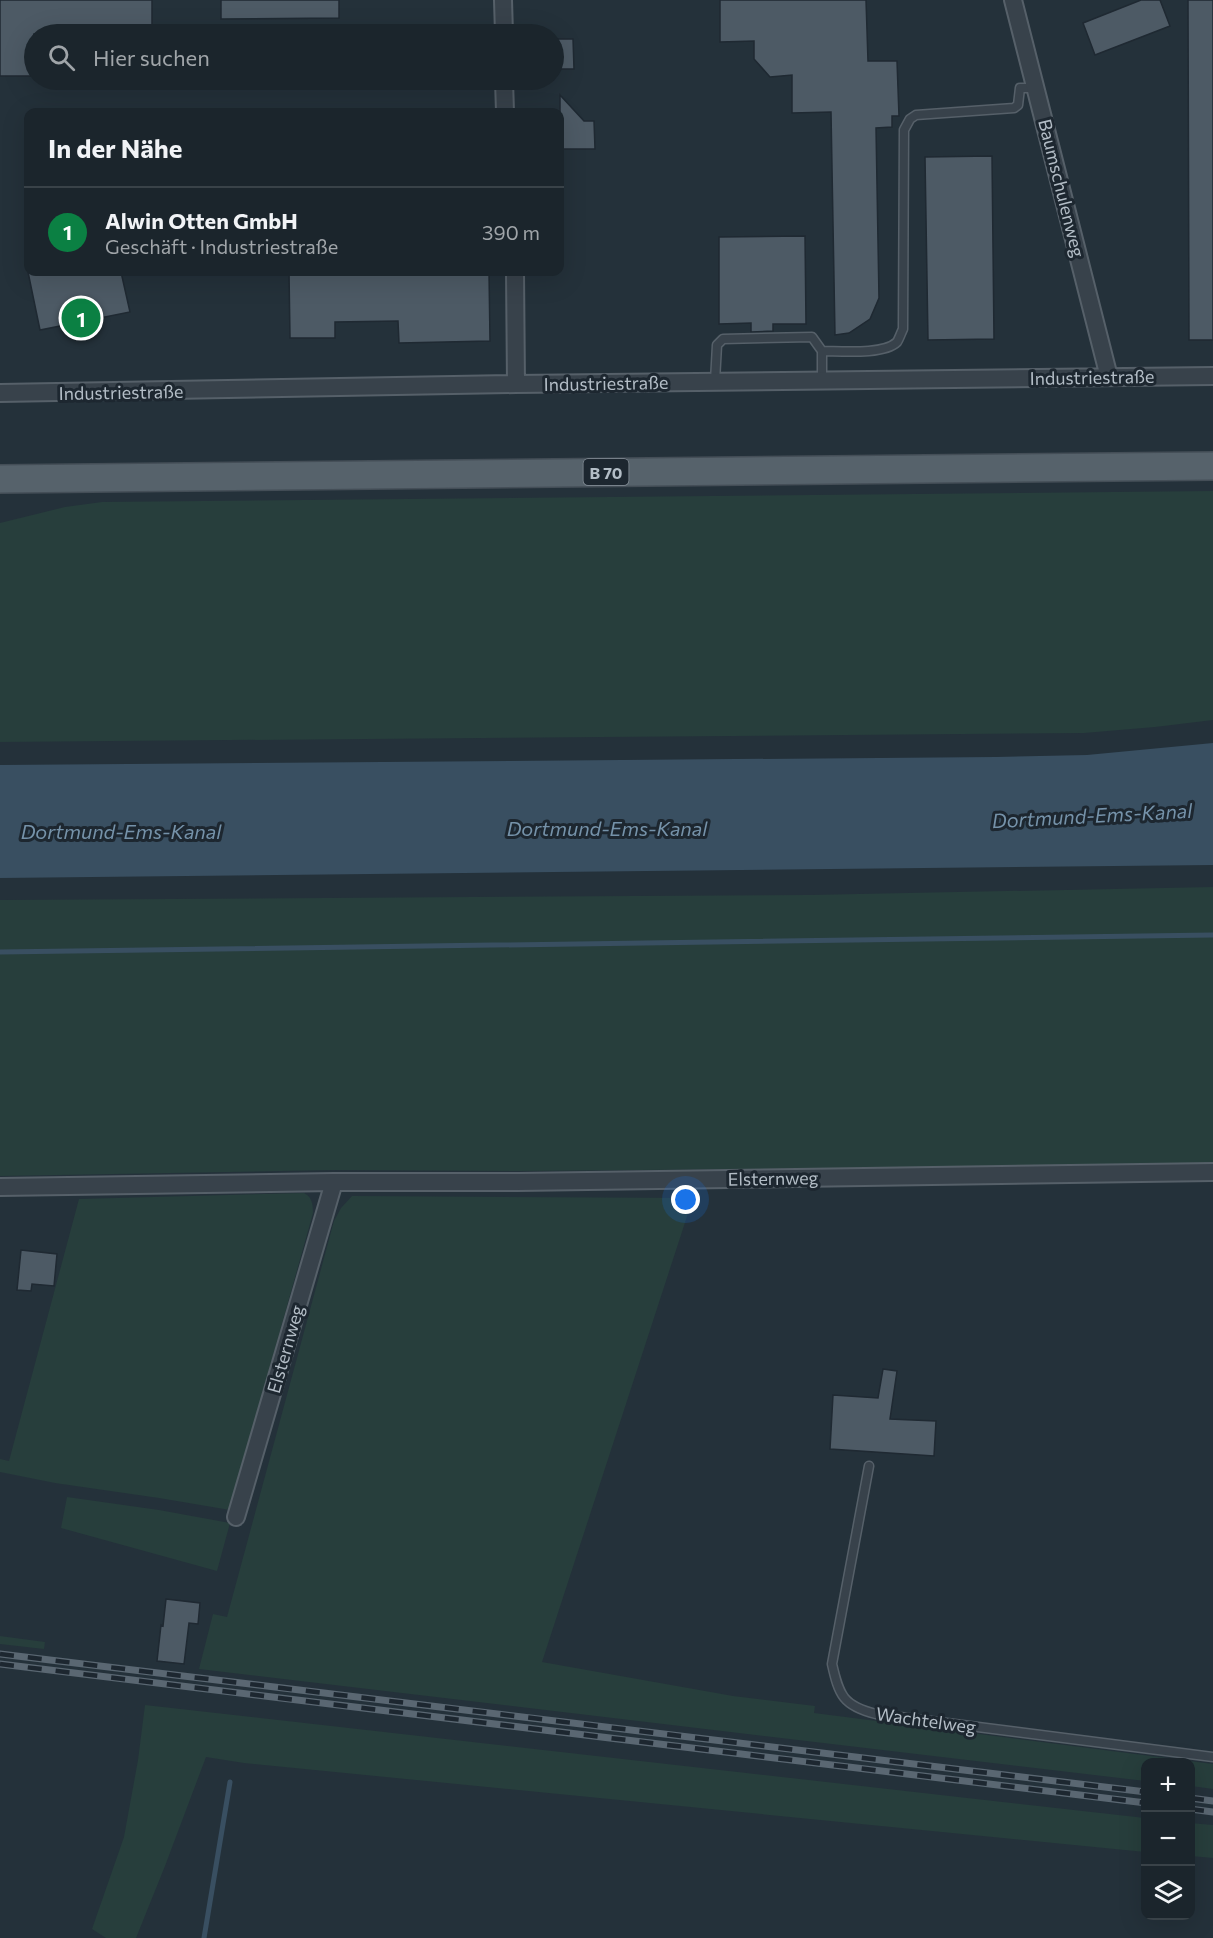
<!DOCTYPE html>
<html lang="de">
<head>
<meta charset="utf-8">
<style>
  body { margin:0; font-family:Commissioner,sans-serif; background:#283138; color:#f1f3f6 }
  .controls { position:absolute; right:18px; bottom:18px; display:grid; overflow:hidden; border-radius:12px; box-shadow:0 6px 24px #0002 }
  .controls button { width:54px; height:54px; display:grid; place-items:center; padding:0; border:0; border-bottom:2px solid #394248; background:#1b252c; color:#f1f3f6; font:30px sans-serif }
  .you { position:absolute; left:686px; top:1200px; width:21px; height:21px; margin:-15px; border:4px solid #fff; border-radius:50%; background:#1a73e8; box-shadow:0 0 0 9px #1a73e833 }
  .badge { display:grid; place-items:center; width:39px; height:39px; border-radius:50%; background:#0b8043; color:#fff; font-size:20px; font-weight:700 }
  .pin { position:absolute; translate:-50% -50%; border:3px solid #fff; box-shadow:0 2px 6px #0006 }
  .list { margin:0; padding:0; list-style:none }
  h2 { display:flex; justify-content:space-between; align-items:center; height:78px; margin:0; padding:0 24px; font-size:26px }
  h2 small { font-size:20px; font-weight:400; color:#a0a5a9 }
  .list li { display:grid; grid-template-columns:39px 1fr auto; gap:18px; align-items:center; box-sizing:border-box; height:90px; padding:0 24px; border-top:2px solid #394248 }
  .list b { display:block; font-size:22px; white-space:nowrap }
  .list p { margin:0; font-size:20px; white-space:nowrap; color:#a0a5a9 }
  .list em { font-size:20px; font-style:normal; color:#a0a5a9 }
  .icon { flex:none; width:33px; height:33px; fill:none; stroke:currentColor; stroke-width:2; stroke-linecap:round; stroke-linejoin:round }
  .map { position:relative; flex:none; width:1213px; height:1938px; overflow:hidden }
  .search { position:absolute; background:#1b252c; box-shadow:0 6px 24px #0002; left:24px; top:24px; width:540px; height:66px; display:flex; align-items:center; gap:15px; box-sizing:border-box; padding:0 21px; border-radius:33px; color:#a0a5a9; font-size:22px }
  .panel { position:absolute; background:#1b252c; box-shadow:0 6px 24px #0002; left:24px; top:108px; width:540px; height:168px; border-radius:12px }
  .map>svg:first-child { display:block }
  .green { fill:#273e3c }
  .water { fill:#394f61 }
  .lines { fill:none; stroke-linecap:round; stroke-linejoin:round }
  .stream { stroke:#394f61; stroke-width:5 }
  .building { fill:#4d5a65; stroke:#1f2932; stroke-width:1.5 }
  .lane-casing { stroke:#566069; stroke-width:11 }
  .street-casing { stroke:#566069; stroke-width:20 }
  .primary-casing { stroke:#444e57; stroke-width:30 }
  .lane { stroke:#38424b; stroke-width:8 }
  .street { stroke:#38424b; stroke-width:16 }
  .primary { stroke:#56626b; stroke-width:27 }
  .rail-casing { stroke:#5a6772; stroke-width:7 }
  .rail { stroke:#1d2730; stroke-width:4.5; stroke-dasharray:14; stroke-linecap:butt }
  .labels { text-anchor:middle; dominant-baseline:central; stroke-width:6; stroke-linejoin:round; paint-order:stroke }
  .shield { fill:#1d2730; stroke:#869099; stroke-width:1.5 }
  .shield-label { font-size:16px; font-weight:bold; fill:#b3bdc6 }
  .street-label { font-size:18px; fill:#b3bdc6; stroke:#1d2730 }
  .water-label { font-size:20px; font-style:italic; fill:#7592a9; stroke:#1d2730 }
</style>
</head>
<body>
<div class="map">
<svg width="1213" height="1938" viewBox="0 0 1213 1938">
  <rect width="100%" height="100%" fill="#24313a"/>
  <path class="green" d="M1213 491V720L1155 727 1084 733 0 742V523L65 507 102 502Z
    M1213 887V1165L522 1171 334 1170 0 1176V900L810 895Z
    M304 1193C312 1197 313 1204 313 1213L230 1510 159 1498 55 1483 0 1472V1459L9 1461 79 1199Z
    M352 1196 693 1198 542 1662 733 1696 815 1706 814 1713 1213 1764V1789L1191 1786 1190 1762H1146L1145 1781 199 1669 213 1614 227 1617 334 1221 341 1208Z
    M67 1497 159 1510 230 1523 217 1571 61 1528Z
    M0 1636 45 1642 44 1649 0 1644Z
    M145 1705 1145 1818V1852L244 1763 206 1757 165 1866 136 1938H106L92 1929 124 1837 138 1760Z
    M1190 1823 1213 1825V1858L1191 1856Z"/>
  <path class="water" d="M1213 743V865L0 878V765L996 757 1087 755Z"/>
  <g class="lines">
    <path class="stream" d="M0 952 1213 935
      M204 1938 230 1782"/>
  </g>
  <path class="building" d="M0 0H152V34H34V76H0Z
    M221 0H339V18L221 19Z
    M720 0H866L868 61H897L899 116H892V127L876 128 879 298 870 319 849 333 835 335 831 112 792 113V75L770 77 754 59V41L720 42Z
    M1141 0H1160L1170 26 1095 55 1083 23Z
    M1188 0H1213V340H1189Z
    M554 39H573L574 69H554Z
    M560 95 584 121H594L595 149H560Z
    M992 156 994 339 928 340 925 157Z
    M805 236 806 324H773V331L751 332V323L719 324V237Z
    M28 272H121L130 312 40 330Z
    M289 272H489L490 341 399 343 398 321 335 322V338H290Z
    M21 1250 57 1254 54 1286 32 1284 31 1291 17 1290Z
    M883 1369 897 1371 890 1419 936 1421 934 1456 830 1449 833 1395 878 1398Z
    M166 1599 200 1603 198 1624 189 1623 184 1664 157 1661 161 1625 163 1626Z"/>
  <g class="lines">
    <g class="lane-casing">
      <path id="lane" d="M822 380V351C840 351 884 355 897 342 899 339 901 333 903 329L904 130 910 119 916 115 1014 108 1018 105 1020 88H1036
        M715 381 717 345 723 339 812 337 822 351
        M869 1466 832 1664C839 1695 843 1706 876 1714L1213 1757"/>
    </g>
    <g class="street-casing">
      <path id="street" d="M503 0 504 34
        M1013 0 1109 377
        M504 80 505 112
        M515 272 516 384
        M0 393 516 384 1213 376
        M0 1187 334 1182H518L1213 1172
        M236 1517 334 1182"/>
    </g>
    <g class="primary-casing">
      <path id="primary" d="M0 479 1213 466"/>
    </g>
    <use href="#lane" class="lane"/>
    <use href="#street" class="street"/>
    <use href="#primary" class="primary"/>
    <g class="rail-casing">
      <path id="rail" d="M0 1654 1146 1792
        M0 1664 1146 1803
        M1190 1798 1213 1801
        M1190 1809 1213 1812"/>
    </g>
    <use href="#rail" class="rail"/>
  </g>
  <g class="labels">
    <rect class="shield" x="583.5" y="459" width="45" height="26" rx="4.5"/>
    <g class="shield-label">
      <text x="606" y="472">B 70</text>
    </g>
    <g class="street-label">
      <text transform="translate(1062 188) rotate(76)">Baumschulenweg</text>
      <text transform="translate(1092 377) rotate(-1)">Industriestraße</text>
      <text transform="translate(606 383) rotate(-1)">Industriestraße</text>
      <text transform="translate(121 392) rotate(-1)">Industriestraße</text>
      <text transform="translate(773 1178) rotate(-1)">Elsternweg</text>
      <text transform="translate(285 1349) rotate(-74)">Elsternweg</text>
      <text transform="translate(926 1720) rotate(8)">Wachtelweg</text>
    </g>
    <g class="water-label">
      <text transform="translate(1092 815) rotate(-3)">Dortmund-Ems-Kanal</text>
      <text x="607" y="828">Dortmund-Ems-Kanal</text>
      <text x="121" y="831">Dortmund-Ems-Kanal</text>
    </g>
  </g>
</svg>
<div class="controls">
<button>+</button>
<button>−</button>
<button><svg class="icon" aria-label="layers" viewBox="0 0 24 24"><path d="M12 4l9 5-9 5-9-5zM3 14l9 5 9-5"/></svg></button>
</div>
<div class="you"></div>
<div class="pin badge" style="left:81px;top:318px">1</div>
<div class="search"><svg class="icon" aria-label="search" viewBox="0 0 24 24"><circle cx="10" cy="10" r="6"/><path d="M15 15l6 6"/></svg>Hier suchen</div>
<section class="panel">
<h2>In der Nähe<small></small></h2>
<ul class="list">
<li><span class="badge">1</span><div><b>Alwin Otten GmbH</b><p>Geschäft · Industriestraße</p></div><em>390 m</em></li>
</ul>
</section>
</div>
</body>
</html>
